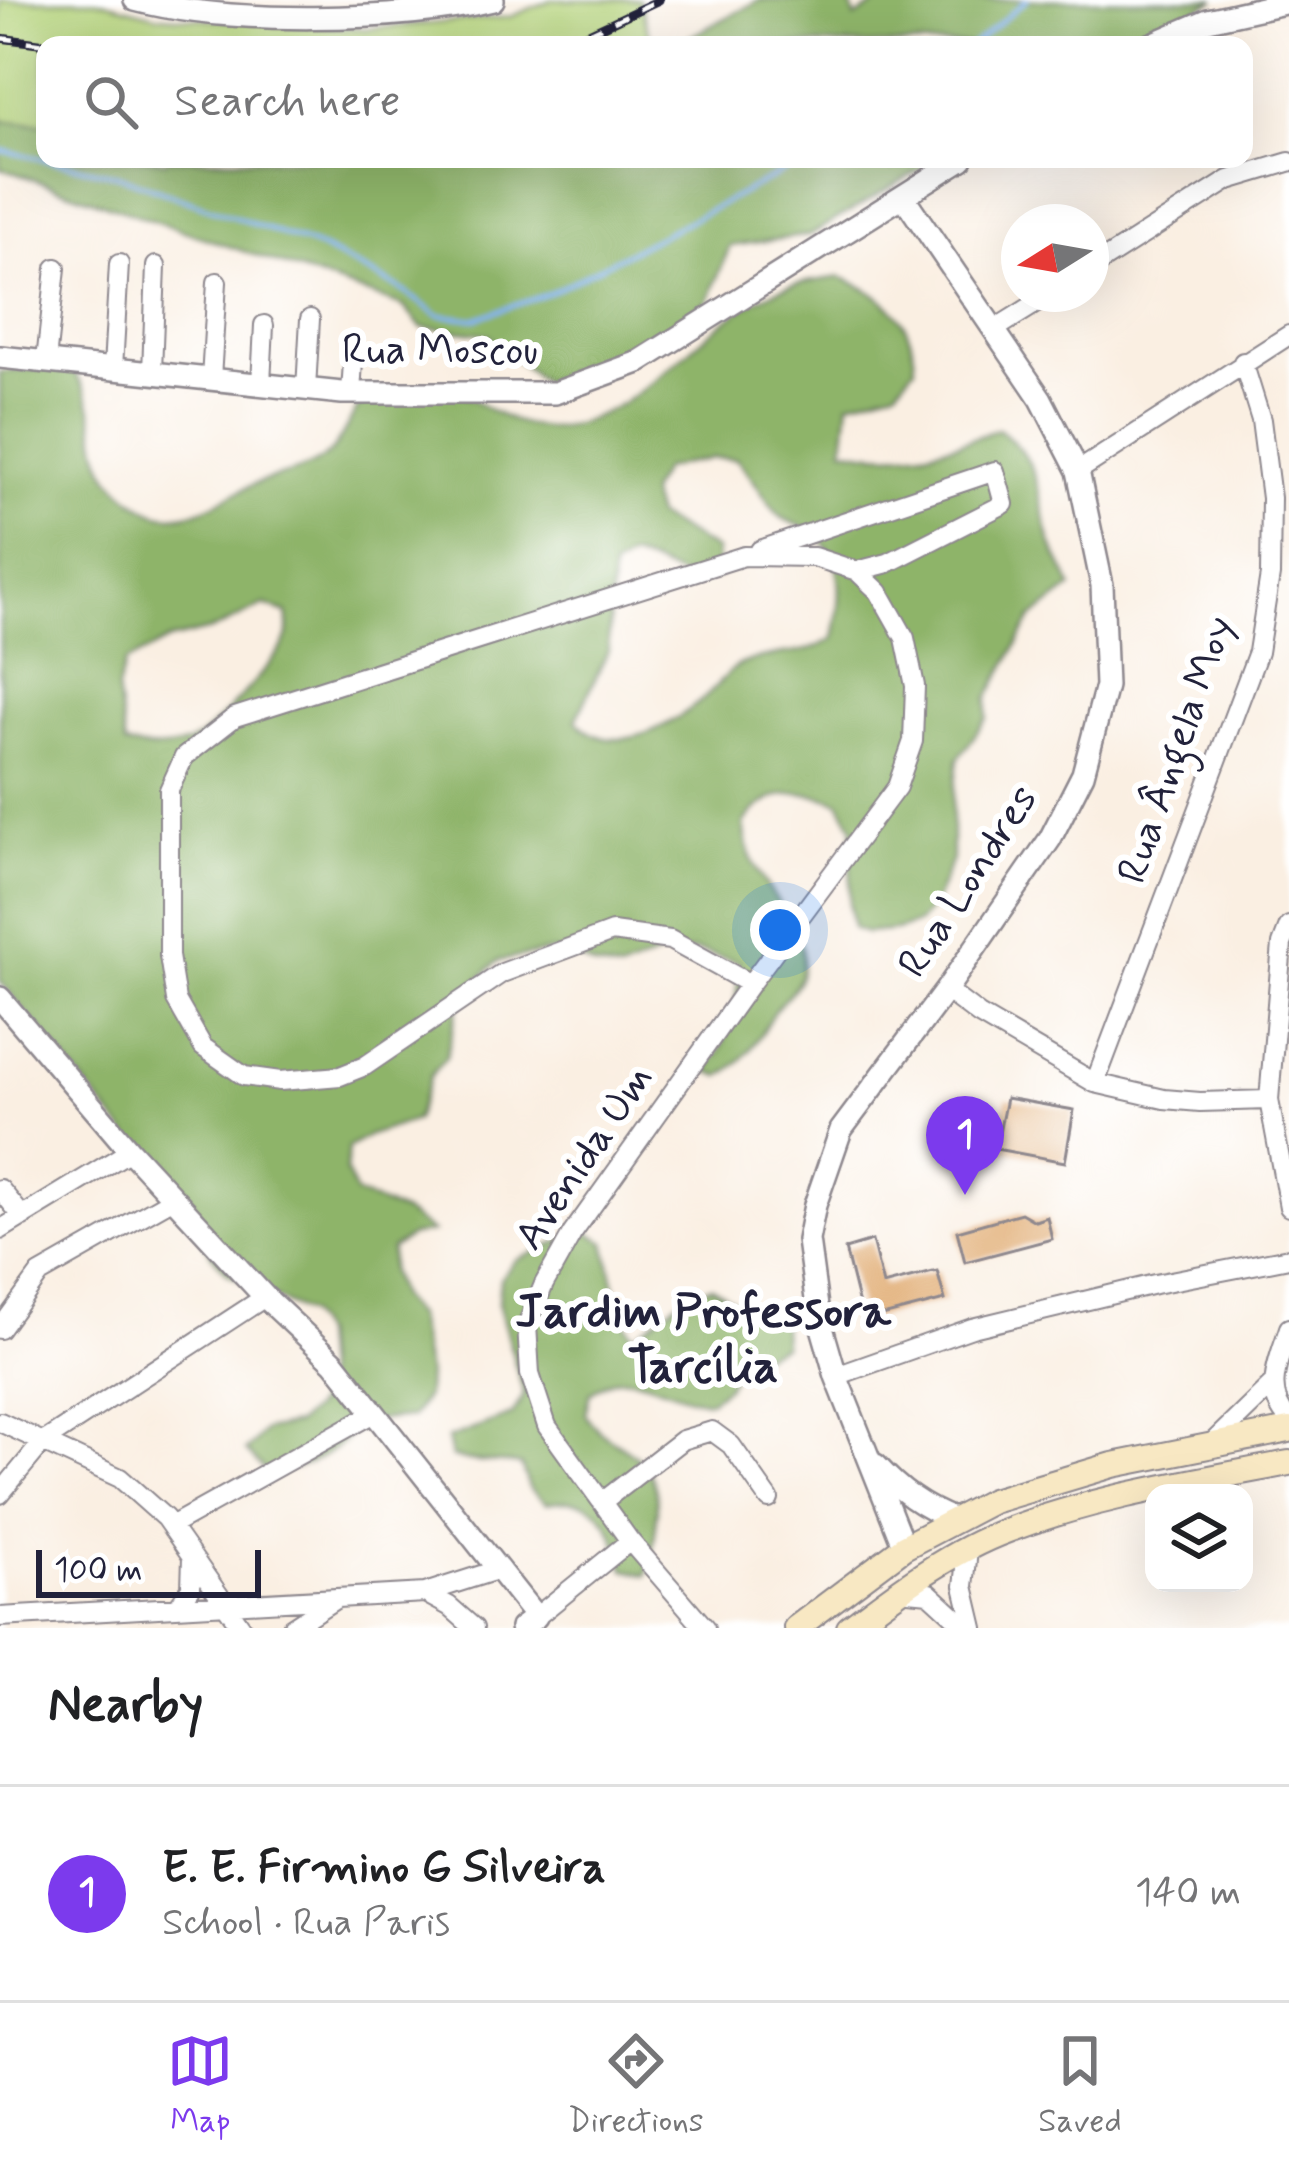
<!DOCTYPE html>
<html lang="en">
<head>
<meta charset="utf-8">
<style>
  body { margin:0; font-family:Mynerve,sans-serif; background:#f6f6f6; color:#202124 }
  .controls { position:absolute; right:36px; bottom:36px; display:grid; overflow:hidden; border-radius:24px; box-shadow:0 12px 48px #0002 }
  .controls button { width:108px; height:108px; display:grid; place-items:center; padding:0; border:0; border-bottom:3px solid #e0e0e0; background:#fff; color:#202124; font:60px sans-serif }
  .compass { position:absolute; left:1001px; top:204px; width:108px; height:108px; border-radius:50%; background:#fff; box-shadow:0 12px 48px #0002; rotate:259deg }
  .scale { position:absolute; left:36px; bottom:30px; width:225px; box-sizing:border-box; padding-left:12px; border:6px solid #22223b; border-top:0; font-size:33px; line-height:42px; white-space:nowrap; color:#22223b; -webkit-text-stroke:9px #fff; paint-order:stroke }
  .you { position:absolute; left:780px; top:930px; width:42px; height:42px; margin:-30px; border:9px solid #fff; border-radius:50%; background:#1a73e8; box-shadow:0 0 0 18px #1a73e833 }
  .badge { display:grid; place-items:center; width:78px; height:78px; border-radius:50%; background:#7c3aed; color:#fff; font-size:39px; font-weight:700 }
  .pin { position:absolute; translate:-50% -99px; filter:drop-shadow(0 3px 6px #0008) }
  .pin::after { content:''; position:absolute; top:63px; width:42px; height:36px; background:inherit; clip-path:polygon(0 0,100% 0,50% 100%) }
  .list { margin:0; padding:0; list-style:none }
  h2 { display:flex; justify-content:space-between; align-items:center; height:156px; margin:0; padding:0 48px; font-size:51px }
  h2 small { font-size:39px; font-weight:400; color:#757577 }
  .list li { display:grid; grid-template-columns:78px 1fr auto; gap:36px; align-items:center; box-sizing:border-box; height:216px; padding:0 48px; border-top:3px solid #e0e0e0 }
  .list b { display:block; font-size:45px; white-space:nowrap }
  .list p { margin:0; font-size:39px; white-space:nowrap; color:#757577 }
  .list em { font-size:39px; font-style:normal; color:#757577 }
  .icon { flex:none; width:66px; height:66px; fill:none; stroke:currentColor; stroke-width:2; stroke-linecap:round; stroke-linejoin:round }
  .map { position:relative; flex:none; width:1289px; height:1628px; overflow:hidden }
  .search { position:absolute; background:#fff; box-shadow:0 12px 48px #0002; left:36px; right:36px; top:36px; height:132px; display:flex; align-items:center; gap:30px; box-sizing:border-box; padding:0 42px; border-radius:24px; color:#757577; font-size:45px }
  .sheet { height:372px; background:#fff }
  nav { display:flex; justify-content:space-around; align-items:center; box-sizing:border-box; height:168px; border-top:3px solid #e0e0e0; background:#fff; font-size:33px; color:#757577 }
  nav a { display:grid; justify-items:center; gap:6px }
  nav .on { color:#7c3aed }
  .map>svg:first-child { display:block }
  .green { fill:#b3d279; stroke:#6a7a5a; stroke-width:3 }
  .forest { fill:#8eb469; stroke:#586b52; stroke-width:3; fill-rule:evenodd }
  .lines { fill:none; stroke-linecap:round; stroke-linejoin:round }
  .stream { stroke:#85b4ef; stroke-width:4.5 }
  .building { fill:#e1ad74 }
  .minor-casing { stroke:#8e888e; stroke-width:22 }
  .tertiary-casing { stroke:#8e888e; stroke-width:26 }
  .secondary-casing { stroke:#8e888e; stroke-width:28 }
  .minor { stroke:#fff; stroke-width:18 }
  .tertiary { stroke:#fff; stroke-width:21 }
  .secondary { stroke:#f8e8c3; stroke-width:24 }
  .rail-casing { stroke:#22223b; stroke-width:9 }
  .rail { stroke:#fff; stroke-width:4.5; stroke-dasharray:14; stroke-linecap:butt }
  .labels { text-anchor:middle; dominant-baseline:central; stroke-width:12; stroke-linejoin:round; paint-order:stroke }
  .street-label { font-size:42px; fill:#22223b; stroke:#fff }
  .quarter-label { font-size:48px; font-weight:bold; fill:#22223b; stroke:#fff }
</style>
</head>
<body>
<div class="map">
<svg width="1289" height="1628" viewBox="0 0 1289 1628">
  <rect width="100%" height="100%" fill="#fff"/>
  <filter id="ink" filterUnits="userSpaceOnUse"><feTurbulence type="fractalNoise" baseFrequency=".00833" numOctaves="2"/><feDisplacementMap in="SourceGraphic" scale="24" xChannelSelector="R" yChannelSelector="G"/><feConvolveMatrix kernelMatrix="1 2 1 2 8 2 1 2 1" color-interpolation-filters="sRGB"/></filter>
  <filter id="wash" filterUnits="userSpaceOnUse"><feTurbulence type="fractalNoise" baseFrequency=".004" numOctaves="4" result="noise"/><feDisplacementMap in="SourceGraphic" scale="48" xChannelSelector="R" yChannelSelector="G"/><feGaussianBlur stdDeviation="2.7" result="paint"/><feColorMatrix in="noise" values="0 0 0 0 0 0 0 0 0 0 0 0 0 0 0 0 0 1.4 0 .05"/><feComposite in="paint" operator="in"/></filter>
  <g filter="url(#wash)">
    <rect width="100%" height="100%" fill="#faefe2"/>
    <path class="green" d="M0 0H97L159 16 367 29 510 17 551 0H639L652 45H45V124L0 121Z"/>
    <path class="forest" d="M760 0H850L855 18 884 0H1216L1125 45H674Z
      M0 121 45 124V159H155L165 162 168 159H938L810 235 730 246 707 303 631 354 543 383 487 334 421 327 403 306 0 168Z
      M840 277C884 294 914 318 915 367L896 389 849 402 844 448C899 461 946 450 998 429 1041 460 1037 490 1049 536 1054 554 1066 570 1072 588L1032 618 988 698 987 718 958 759 952 808V860L933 905 918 923 896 930 866 933 853 928 849 904 853 827 839 802C802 788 767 789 744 824 746 839 748 854 756 868 774 904 812 931 800 976 796 990 781 1001 773 1013 758 1039 747 1060 721 1076L705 1070C729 1050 739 993 739 962L698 951H668L620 972 595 967 575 956 553 951 498 961 475 983 458 1007 446 1057 431 1075 415 1120 369 1135 348 1148 346 1172 356 1194 405 1213 432 1232 411 1236 391 1249 390 1271 399 1297 416 1317 427 1373 426 1396 412 1417 363 1421C335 1454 311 1467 268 1474L246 1451 265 1430 296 1424 315 1407 324 1383 320 1334 307 1314 228 1274 211 1254 172 1189 0 981V372L69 366C116 420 69 464 149 510 185 530 228 493 260 482 285 473 316 470 334 448 349 429 353 402 379 392 389 389 404 392 415 393 430 393 447 391 461 394 469 396 478 403 485 407 512 423 541 433 572 425 657 401 695 328 769 294 791 283 816 281 840 277ZM712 458 736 459C753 476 762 496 777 513 785 523 800 524 811 531 847 557 842 599 834 638 806 657 775 651 744 663 726 670 716 689 702 700 669 727 610 761 576 720L608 651 612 569 630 557C667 565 677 585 718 577L716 550 656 516 649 493 663 469ZM265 605 287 613C288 622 290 632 286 640 281 655 213 729 198 738 176 752 149 750 125 745L117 689 125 663 169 640 215 629Z
      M585 1230 605 1242 622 1317 634 1336 689 1293 712 1286 740 1305 762 1310 782 1322 783 1345 739 1366 727 1386 709 1401C679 1399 643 1374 615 1379 607 1381 597 1389 590 1393L585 1414C599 1436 616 1440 636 1456 669 1481 655 1542 647 1575L625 1570C611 1523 602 1493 546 1503L529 1488 521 1465C496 1460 475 1465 451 1457L447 1439 512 1415 524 1395 498 1303 500 1279 515 1261Z"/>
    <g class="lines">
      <path class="stream" d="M973 45 1027 0
        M0 150 117 175 320 248 399 288 438 315 474 319 548 294 808 159"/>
    </g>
    <g id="blocks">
      <path class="building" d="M1006 1098 1074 1110 1065 1162 996 1149Z
        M1021 1213 1035 1221 1047 1217 1052 1239 965 1262 957 1231Z
        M872 1241 883 1285 937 1271 945 1300 863 1321 845 1249Z"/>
    </g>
  </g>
  <g filter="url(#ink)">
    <use href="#blocks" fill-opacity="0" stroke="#8e888e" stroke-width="3"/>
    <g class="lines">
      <g class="minor-casing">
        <path id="minor" d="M1091 268 1229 180 1289 162
          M995 329 1051 294
          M46 361 56 268
          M113 368 119 264
          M152 372 156 266
          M211 379 217 282
          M261 384 264 325
          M306 389 310 319
          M351 393 354 346
          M1078 471 1289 335
          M760 550 995 471 1004 504 888 563 857 571
          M1289 926 1282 944 1269 1100 1289 1207
          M946 990 979 1015 1095 1083 1164 1099 1200 1102 1269 1100
          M1095 1083 1258 652 1270 575 1271 498 1261 420 1243 362
          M0 1189 23 1217
          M0 1230 130 1151
          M1289 1328C1279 1360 1262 1392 1289 1420
          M0 1329 40 1274 174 1198
          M836 1376 972 1328 1155 1284 1289 1258
          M0 1422 120 1478 165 1518 242 1628
          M1210 1445 1273 1384
          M0 1494 43 1442 265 1297
          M602 1502 682 1440 712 1431 731 1445 769 1499
          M171 1526 374 1413
          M968 1551 964 1586 974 1628
          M898 1590 929 1593 967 1628
          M425 1593 500 1569
          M179 1605 191 1588 192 1557
          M0 1617 425 1593 449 1606 474 1628
          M536 1617 630 1541
          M291 1628 337 1598
          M705 1628 630 1541 547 1426 530 1374 527 1325 544 1284 572 1234 750 984 897 787 913 741 915 686 905 638 879 592 857 571 814 557 744 556 235 717 184 757 169 790V956L176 1000 203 1047 244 1076 280 1081 340 1076 365 1066 502 973 612 932 670 940 750 984"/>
      </g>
      <g class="tertiary-casing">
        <path id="tertiary" d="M135 0C229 25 398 22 493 0
          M1150 45 1208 20 1289 2
          M903 196 1041 399 1078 471 1102 585 1106 686 1083 774 1050 839 946 990 841 1130 815 1205 808 1240 818 1314 836 1376 904 1547
          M0 357 342 393H555L639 362 962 159
          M0 998 130 1151 265 1297 334 1362 536 1617 521 1628
          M876 1465C900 1491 922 1507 955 1520"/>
      </g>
      <g class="secondary-casing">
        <path id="secondary" d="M796 1628 904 1547 992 1501 1113 1465 1289 1430
          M849 1628C897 1591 951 1551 1008 1530 1098 1496 1195 1481 1289 1463"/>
      </g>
      <use href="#minor" class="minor"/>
      <use href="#tertiary" class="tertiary"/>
      <use href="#secondary" class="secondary"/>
      <g class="rail-casing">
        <path id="rail" d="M0 38 54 45
          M563 45 659 0"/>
      </g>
      <use href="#rail" class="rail"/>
    </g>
  </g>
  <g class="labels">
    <g class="street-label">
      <text x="440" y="351">Rua Moscou</text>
      <text transform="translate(1177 750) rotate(-71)">Rua Ângela Moy</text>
      <text transform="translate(969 882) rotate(-57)">Rua Londres</text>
      <text transform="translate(585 1158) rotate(-56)">Avenida Um</text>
    </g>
    <g class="quarter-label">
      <text x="703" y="1312">Jardim Professora<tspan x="703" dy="55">Tarcília</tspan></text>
    </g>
  </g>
</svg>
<div class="controls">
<button><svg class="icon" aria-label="layers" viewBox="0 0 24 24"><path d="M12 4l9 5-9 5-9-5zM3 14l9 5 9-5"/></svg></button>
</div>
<svg class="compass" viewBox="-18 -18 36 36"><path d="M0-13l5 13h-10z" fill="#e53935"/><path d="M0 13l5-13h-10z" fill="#757577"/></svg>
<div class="scale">100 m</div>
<div class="you"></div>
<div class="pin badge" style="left:965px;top:1195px">1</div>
<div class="search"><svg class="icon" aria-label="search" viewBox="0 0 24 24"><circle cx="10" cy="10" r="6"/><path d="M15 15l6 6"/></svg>Search here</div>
</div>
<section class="sheet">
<h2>Nearby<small></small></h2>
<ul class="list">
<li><span class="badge">1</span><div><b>E. E. Firmino G Silveira</b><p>School · Rua Paris</p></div><em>140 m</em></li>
</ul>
</section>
<nav>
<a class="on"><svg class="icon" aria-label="map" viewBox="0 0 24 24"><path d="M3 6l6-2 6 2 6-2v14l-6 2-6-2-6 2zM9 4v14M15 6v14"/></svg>Map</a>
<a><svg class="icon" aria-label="directions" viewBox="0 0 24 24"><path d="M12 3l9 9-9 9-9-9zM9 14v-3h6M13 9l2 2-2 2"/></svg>Directions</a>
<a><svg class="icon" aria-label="saved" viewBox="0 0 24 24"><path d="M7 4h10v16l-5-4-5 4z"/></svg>Saved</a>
</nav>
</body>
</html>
